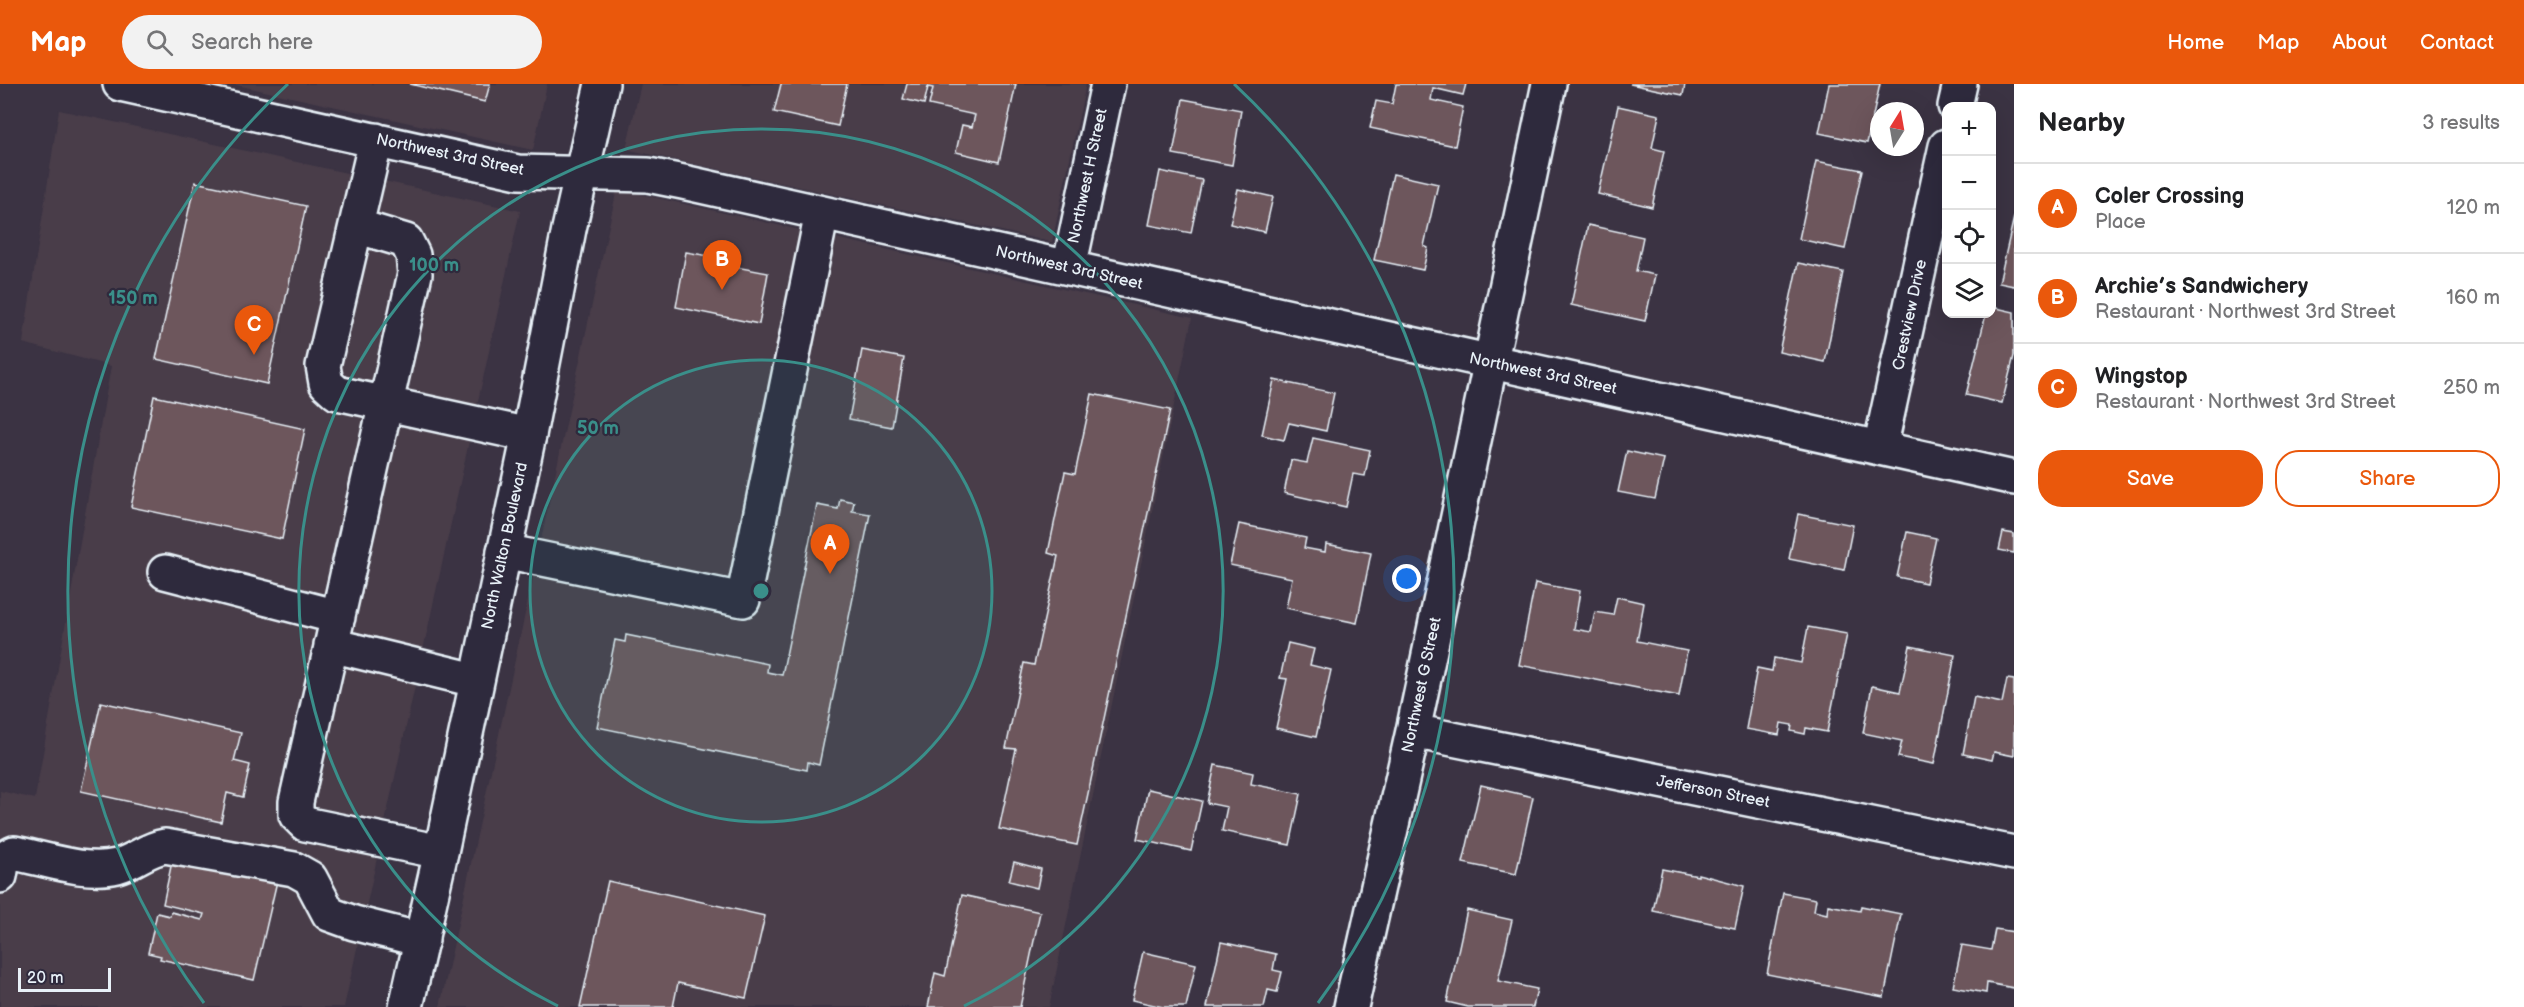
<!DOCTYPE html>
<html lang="en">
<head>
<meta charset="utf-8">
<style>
  body { margin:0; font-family:"Balsamiq Sans",sans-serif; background:#f2f2f2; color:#202124 }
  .controls { position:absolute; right:18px; top:18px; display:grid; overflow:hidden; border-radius:12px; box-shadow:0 6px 24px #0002 }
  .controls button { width:54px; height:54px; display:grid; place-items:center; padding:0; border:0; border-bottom:2px solid #e0e0e0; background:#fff; color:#202124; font:30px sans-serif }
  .compass { position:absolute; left:1870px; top:18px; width:54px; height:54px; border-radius:50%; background:#fff; box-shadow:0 6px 24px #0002; rotate:11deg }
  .scale { position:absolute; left:18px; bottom:15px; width:93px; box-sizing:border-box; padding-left:6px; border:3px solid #e8f1f8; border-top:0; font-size:16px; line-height:21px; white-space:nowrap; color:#e8f1f8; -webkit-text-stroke:4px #2f2a3d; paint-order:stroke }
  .you { position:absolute; left:1407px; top:495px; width:21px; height:21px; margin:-15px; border:4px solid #fff; border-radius:50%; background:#1a73e8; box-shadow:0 0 0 9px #1a73e833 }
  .badge { display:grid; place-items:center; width:39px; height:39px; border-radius:50%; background:#ea580c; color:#fff; font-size:20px; font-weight:700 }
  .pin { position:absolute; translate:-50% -50px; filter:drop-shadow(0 2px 3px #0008) }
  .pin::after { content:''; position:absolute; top:32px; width:21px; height:18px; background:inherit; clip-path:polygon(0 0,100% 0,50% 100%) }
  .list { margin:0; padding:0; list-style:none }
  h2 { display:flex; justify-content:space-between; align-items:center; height:78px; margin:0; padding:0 24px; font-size:26px }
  h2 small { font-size:20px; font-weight:400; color:#757577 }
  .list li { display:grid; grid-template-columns:39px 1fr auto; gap:18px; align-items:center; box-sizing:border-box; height:90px; padding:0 24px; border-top:2px solid #e0e0e0 }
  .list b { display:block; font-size:22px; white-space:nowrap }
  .list p { margin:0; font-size:20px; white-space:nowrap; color:#757577 }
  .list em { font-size:20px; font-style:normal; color:#757577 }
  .actions { display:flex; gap:12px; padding:18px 24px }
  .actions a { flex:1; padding:14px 0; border:2px solid #ea580c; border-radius:24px; text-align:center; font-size:21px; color:#ea580c }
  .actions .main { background:#ea580c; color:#fff }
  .icon { flex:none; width:33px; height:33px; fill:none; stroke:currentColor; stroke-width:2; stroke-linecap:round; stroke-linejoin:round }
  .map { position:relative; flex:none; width:2014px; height:923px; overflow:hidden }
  header { display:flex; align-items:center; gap:36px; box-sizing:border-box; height:84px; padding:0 30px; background:#ea580c; color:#fff }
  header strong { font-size:28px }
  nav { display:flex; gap:33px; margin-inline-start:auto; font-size:21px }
  .search { width:420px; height:54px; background:#f2f2f2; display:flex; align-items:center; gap:15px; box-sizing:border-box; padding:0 21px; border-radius:33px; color:#757577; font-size:22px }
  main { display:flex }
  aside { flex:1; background:#fff }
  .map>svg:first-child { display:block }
  .built { fill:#4a3e4a }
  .building { fill:#6d565c; stroke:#e8f1f8; stroke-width:1.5 }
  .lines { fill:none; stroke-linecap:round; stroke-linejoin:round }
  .minor-casing { stroke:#e8f1f8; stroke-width:38 }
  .major-casing { stroke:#e8f1f8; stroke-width:38 }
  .minor { stroke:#2f2a3d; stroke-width:33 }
  .major { stroke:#2f2a3d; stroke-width:33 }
  .ring { fill:none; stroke:#3a8f8a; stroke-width:3 }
  .labels { text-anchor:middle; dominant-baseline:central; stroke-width:4.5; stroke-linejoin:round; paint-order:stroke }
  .street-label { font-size:16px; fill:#e8f1f8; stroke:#2f2a3d }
  .centre { fill:#3a8f8a; stroke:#2f2a3d; stroke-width:3 }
  .ring-label { font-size:18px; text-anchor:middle; font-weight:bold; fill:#3a8f8a; stroke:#2f2a3d; stroke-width:4.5; stroke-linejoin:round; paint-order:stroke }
</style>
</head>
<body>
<header>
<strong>Map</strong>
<div class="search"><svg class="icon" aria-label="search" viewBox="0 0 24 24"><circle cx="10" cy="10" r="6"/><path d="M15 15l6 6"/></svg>Search here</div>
<nav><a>Home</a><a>Map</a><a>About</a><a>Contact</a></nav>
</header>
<main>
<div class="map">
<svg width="2014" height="923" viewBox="0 0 2014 923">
  <rect width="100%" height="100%" fill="#3b3343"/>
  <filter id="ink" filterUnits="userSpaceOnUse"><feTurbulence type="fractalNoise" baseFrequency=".0167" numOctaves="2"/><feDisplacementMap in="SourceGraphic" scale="12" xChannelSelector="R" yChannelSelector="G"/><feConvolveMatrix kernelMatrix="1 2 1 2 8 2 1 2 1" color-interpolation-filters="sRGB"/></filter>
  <g filter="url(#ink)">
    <path class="built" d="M232 0H547L533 66Z
      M641 0H1086L1052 158 626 65Z
      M59 26 520 127 344 923H0V707L35 715 111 282 23 259Z
      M617 105 1192 234 1049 923H440Z"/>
    <path class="building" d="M410 0H490L485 18Z
      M781 0H847L838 42 774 28Z
      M907 0H1016L999 78 956 68 962 41 972 43 975 31 929 21 933 4 928 3 924 20 903 15Z
      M1396 0H1466L1463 11 1433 4 1431 16 1463 23 1455 62 1370 44 1376 17 1392 20Z
      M1630 0H1685L1683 11Z
      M1829 0H1880L1867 59 1819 49Z
      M1183 15 1241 26 1232 81 1173 70Z
      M1618 22 1659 31 1652 64 1664 67 1652 123 1598 110Z
      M1816 77 1862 86 1845 165 1799 155Z
      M1160 87 1202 96 1191 149 1149 141Z
      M1393 90 1438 100 1424 162 1428 164 1423 186 1374 176Z
      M195 98 306 122 267 300 156 275Z
      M1238 105 1273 113 1265 148 1230 140Z
      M2014 133V202L1999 199Z
      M1588 141 1643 153 1636 187 1655 191 1645 237 1571 221Z
      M686 168 721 174 720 180 768 189 759 240 676 223Z
      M1798 179 1843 188 1825 278 1779 268Z
      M1992 223 2014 228V272L2002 319 1966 311 1986 230H1992Z
      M862 266 904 274 892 343 849 335Z
      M1274 296 1334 309 1326 347 1289 339 1284 356 1262 351Z
      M1092 310 1170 326 1077 761 999 745 1016 665 1006 664 1024 579 1034 581 1058 472 1048 469 1065 388 1075 390Z
      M154 312 305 345 282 455 131 423Z
      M1313 354 1370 366 1365 392 1353 390 1346 423 1284 409 1291 376 1307 379Z
      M1627 367 1664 375 1655 415 1618 408Z
      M840 415 854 418 852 427 870 430 819 681 808 678 807 686 597 643 615 556 625 558 626 551 768 580 767 588 782 591 817 421 838 425Z
      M1798 430 1853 441 1844 486 1789 475Z
      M1239 440 1306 454 1304 464 1325 468 1326 460 1371 469 1357 539 1286 524 1292 494 1230 481Z
      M1907 448 1936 454 1926 499 1897 493Z
      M2003 448 2014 450V469L1999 466Z
      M1535 499 1580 507 1574 545 1591 548 1595 528 1613 531 1617 513 1644 519 1637 557 1687 567 1679 612 1519 581Z
      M1808 543 1847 550 1827 648 1806 644 1805 650 1791 647 1792 641 1781 639 1779 651 1746 645 1757 584 1772 587 1774 574 1801 579Z
      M1288 559 1314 565 1310 581 1331 586 1316 653 1276 644 1287 595 1280 594Z
      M1910 562 1955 571 1934 680 1898 673 1902 657 1863 649 1872 602 1900 608Z
      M2007 595 2014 596V672L1994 668 1992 676 1963 670 1974 613 2002 619Z
      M101 618 241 649 234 677 250 681 243 713 227 709 221 738 81 707Z
      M1215 681 1253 689 1251 700 1301 710 1290 761 1222 747 1227 723 1207 719Z
      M1481 701 1533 713 1516 790 1463 779Z
      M1148 705 1202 717 1191 767 1137 755Z
      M173 773 277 797 254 896 160 875 161 872 148 869 157 829 170 832 171 828 202 836 204 830 163 820Z
      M1014 778 1041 785 1037 804 1009 797Z
      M1662 785 1698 792V790L1744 802 1735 844 1653 827Z
      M608 797 765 832 746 914 678 899 673 923H580Z
      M1783 809 1816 815 1814 827 1827 830 1828 821 1860 827 1861 822 1901 830 1884 913 1767 890Z
      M962 811 1040 828 1020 923H928L935 889 945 892Z
      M1467 826 1512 836 1498 897 1537 905 1533 923H1468L1447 918Z
      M1995 845 2014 848V904L1987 899 1986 909 1953 903 1962 861 1991 866Z
      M1221 858 1276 870 1273 886 1282 888 1277 908 1268 906 1264 923H1207Z
      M1143 868 1196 880 1186 923H1163L1132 916Z"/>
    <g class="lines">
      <g class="minor-casing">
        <path id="minor" d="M120 0 518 88 648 91 683 98 2014 394
          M1955 22 1960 0
          M376 56 323 282 326 299 337 309 529 351
          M356 142 406 157 413 171 415 190 296 718V731L305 740 441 768
          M1069 184 1108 0
          M1880 364 1946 62
          M504 467 743 516 822 129
          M165 488 338 533
          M331 561 475 596
          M1413 647 2014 769
          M0 792 3 775 14 769C46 775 85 790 117 782 136 777 146 765 165 762L294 785 310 794 329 830 354 839 422 856
          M1351 923 1413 647 1549 0"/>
      </g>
      <g class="major-casing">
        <path id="major" d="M406 923 441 768 529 351 569 145 602 0"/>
      </g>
      <use href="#minor" class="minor"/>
      <use href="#major" class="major"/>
    </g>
  </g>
  <circle cx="761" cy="507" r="231" fill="#3a8f8a" fill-opacity=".12"/>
  <g class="ring">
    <circle cx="761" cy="507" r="231"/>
    <path d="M558 922A462 462 0 1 1 964 922"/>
    <path d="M204 919A693 693 0 0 1 288 0M1234 0A693 693 0 0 1 1318 919"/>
  </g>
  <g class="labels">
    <g class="street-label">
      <text transform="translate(450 71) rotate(12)">Northwest 3rd Street</text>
      <text transform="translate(1088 92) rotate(-78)">Northwest H Street</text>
      <text transform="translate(1069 184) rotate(13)">Northwest 3rd Street</text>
      <text transform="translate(1910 231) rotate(-78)">Crestview Drive</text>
      <text transform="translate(1543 290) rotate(12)">Northwest 3rd Street</text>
      <text transform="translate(505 462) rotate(-78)">North Walton Boulevard</text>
      <text transform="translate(1422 601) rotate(-78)">Northwest G Street</text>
      <text transform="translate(1713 708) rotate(11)">Jefferson Street</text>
    </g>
  </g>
  <circle cx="761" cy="507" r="9" class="centre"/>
  <g class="ring-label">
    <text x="434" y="187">100 m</text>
    <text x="133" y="220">150 m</text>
    <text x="598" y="350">50 m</text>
  </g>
</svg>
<div class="controls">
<button>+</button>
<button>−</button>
<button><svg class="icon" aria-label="locate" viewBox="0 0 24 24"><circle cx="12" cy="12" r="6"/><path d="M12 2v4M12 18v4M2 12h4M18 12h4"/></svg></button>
<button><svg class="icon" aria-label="layers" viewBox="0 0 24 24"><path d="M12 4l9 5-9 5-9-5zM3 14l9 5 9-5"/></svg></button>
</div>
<svg class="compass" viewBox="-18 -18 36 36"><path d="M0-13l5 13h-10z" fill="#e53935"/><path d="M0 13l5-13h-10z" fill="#757577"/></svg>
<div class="scale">20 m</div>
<div class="you"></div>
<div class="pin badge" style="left:830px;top:490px">A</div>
<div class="pin badge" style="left:722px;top:206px">B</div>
<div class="pin badge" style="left:254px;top:271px">C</div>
</div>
<aside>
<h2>Nearby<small>3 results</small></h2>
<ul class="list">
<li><span class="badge">A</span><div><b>Coler Crossing</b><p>Place</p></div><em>120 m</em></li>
<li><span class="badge">B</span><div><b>Archie’s Sandwichery</b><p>Restaurant · Northwest 3rd Street</p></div><em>160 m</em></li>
<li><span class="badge">C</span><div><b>Wingstop</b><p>Restaurant · Northwest 3rd Street</p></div><em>250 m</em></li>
</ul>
<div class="actions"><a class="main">Save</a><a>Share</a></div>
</aside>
</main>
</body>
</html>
